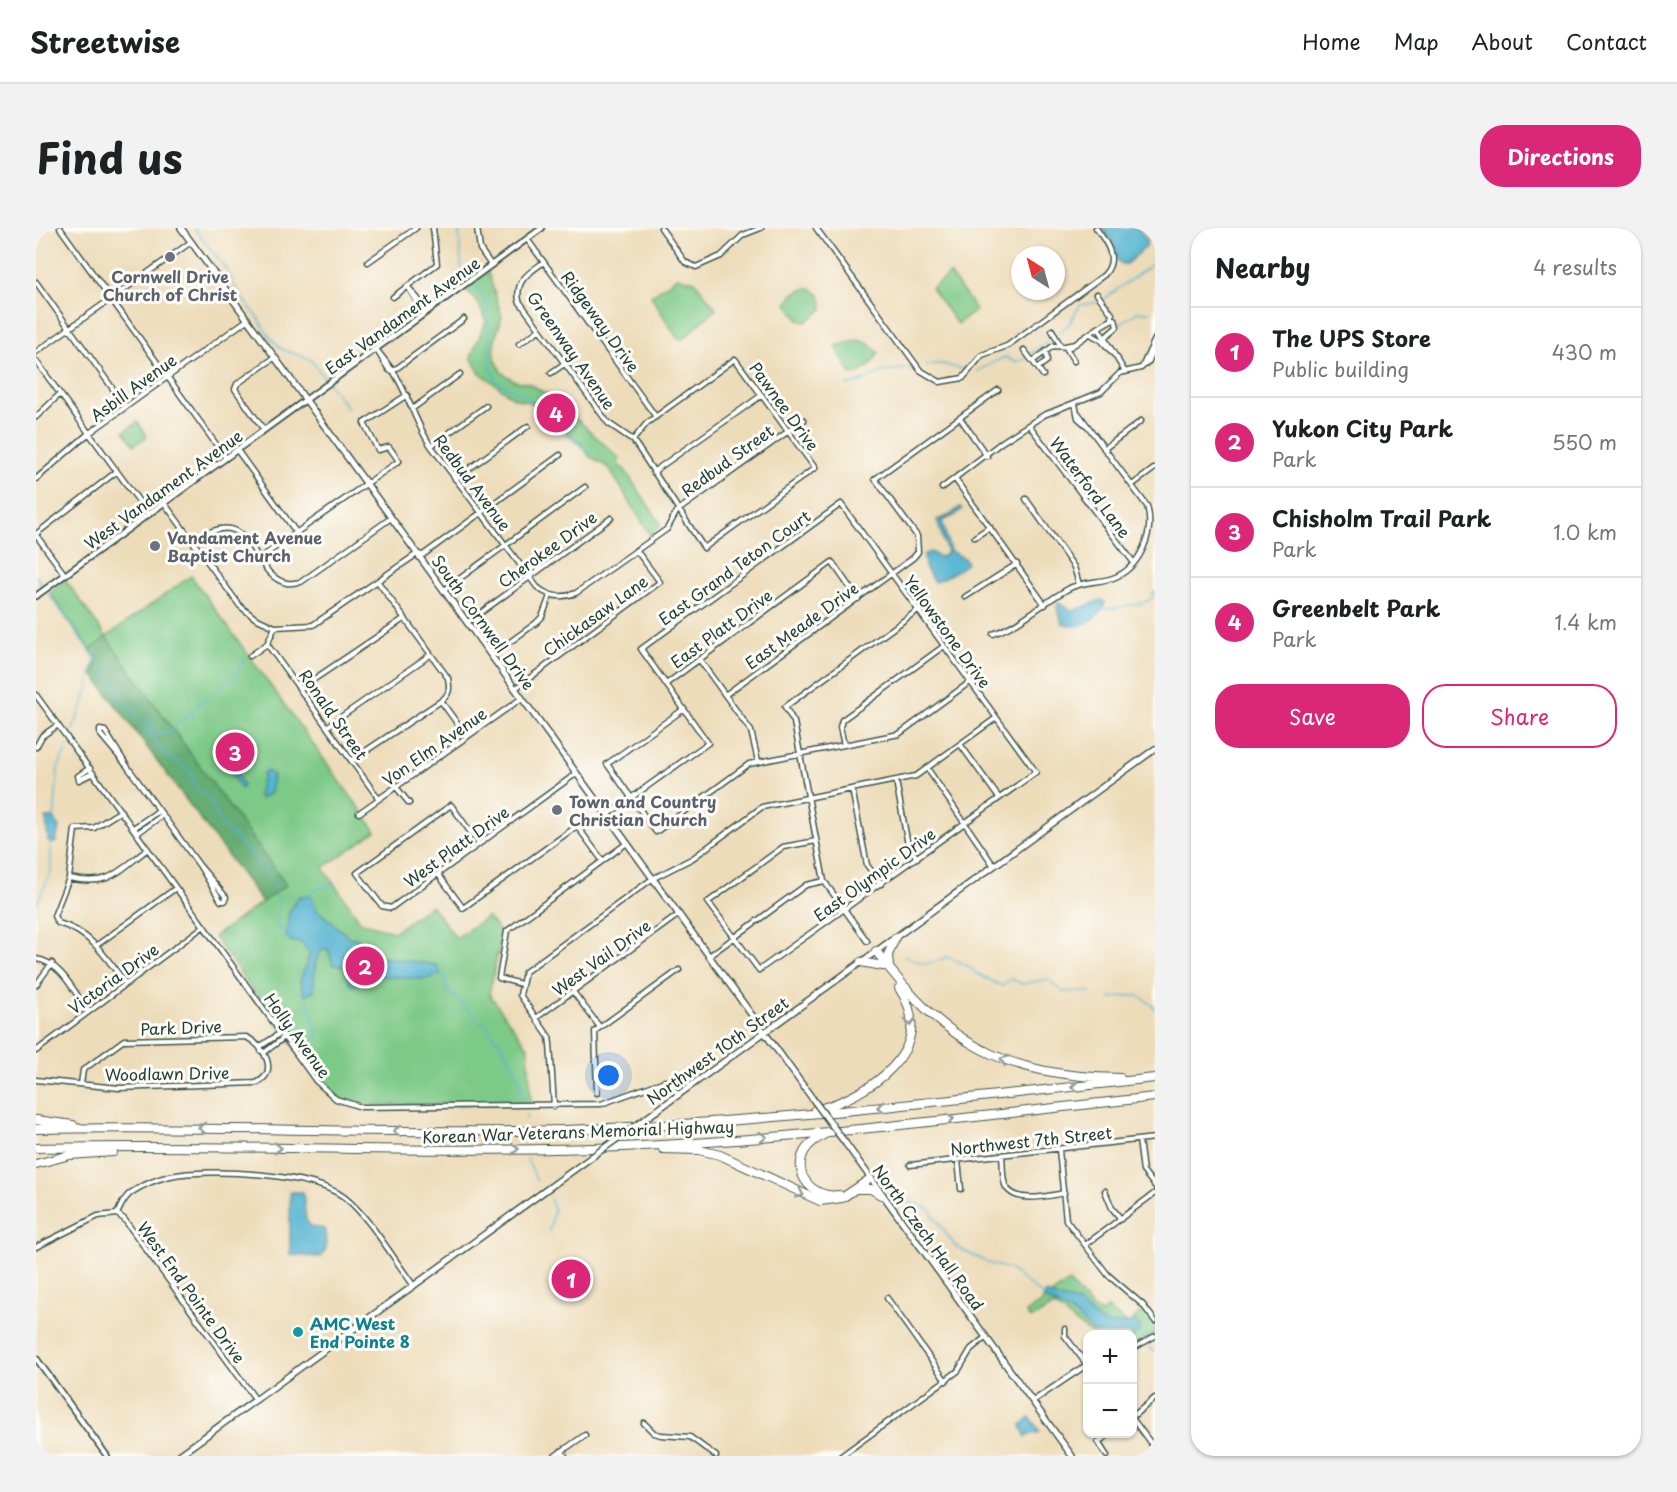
<!DOCTYPE html>
<html lang="en">
<head>
<meta charset="utf-8">
<style>
  body { margin:0; font-family:"Playpen Sans",sans-serif; background:#f2f2f2; color:#202124 }
  .controls { position:absolute; right:18px; bottom:18px; display:grid; overflow:hidden; border-radius:12px; box-shadow:0 2px 4px #0004 }
  .controls button { width:54px; height:54px; display:grid; place-items:center; padding:0; border:0; border-bottom:2px solid #e0e0e0; background:#fff; color:#202124; font:30px sans-serif }
  .compass { position:absolute; left:975px; top:18px; width:54px; height:54px; border-radius:50%; background:#fff; box-shadow:0 2px 4px #0004; rotate:324deg }
  .you { position:absolute; left:573px; top:848px; width:21px; height:21px; margin:-15px; border:4px solid #fff; border-radius:50%; background:#1a73e8; box-shadow:0 0 0 9px #1a73e833 }
  .badge { display:grid; place-items:center; width:39px; height:39px; border-radius:50%; background:#db2777; color:#fff; font-size:20px; font-weight:700 }
  .pin { position:absolute; translate:-50% -50%; border:3px solid #fff; box-shadow:0 2px 6px #0006 }
  .list { margin:0; padding:0; list-style:none }
  h2 { display:flex; justify-content:space-between; align-items:center; height:78px; margin:0; padding:0 24px; font-size:26px }
  h2 small { font-size:20px; font-weight:400; color:#757577 }
  .list li { display:grid; grid-template-columns:39px 1fr auto; gap:18px; align-items:center; box-sizing:border-box; height:90px; padding:0 24px; border-top:2px solid #e0e0e0 }
  .list b { display:block; font-size:22px; white-space:nowrap }
  .list p { margin:0; font-size:20px; white-space:nowrap; color:#757577 }
  .list em { font-size:20px; font-style:normal; color:#757577 }
  .actions { display:flex; gap:12px; padding:18px 24px }
  .actions a { flex:1; padding:14px 0; border:2px solid #db2777; border-radius:24px; text-align:center; font-size:21px; color:#db2777 }
  .actions .main { background:#db2777; color:#fff }
  .map { position:relative; flex:none; width:1119px; height:1228px; overflow:hidden; border-radius:24px }
  header { display:flex; align-items:center; gap:36px; box-sizing:border-box; height:84px; padding:0 30px; background:#fff; border-bottom:2px solid #e0e0e0 }
  header strong { font-size:28px }
  nav { display:flex; gap:33px; margin-inline-start:auto; font-size:21px }
  .intro { display:flex; align-items:center; justify-content:space-between; box-sizing:border-box; height:144px; padding:0 36px }
  h1 { margin:0; font-size:42px }
  .button { padding:15px 27px; border-radius:24px; background:#db2777; color:#fff; font-size:21px; font-weight:700 }
  main { display:flex; gap:36px; padding:0 36px }
  aside { flex:1; background:#fff; border-radius:24px; box-shadow:0 2px 4px #0004 }
  .map>svg:first-child { display:block }
  .green { fill:#7dc987; stroke:#4e835e; stroke-width:1.5 }
  .forest { fill:#66ad74; stroke:#427554; stroke-width:1.5 }
  .water { fill:#54b4d2; stroke:#3a7883; stroke-width:1.5 }
  .lines { fill:none; stroke-linecap:round; stroke-linejoin:round }
  .stream { stroke:#54b4d2; stroke-width:1.5 }
  .minor-casing { stroke:#3e5548; stroke-width:7 }
  .tertiary-casing { stroke:#3e5548; stroke-width:8 }
  .secondary-casing { stroke:#3e5548; stroke-width:8 }
  .primary-casing { stroke:#3e5548; stroke-width:9 }
  .motorway-casing { stroke:#3e5548; stroke-width:10 }
  .minor { stroke:#fff; stroke-width:4 }
  .tertiary { stroke:#fff; stroke-width:4.5 }
  .secondary { stroke:#fff; stroke-width:5 }
  .primary { stroke:#fff; stroke-width:6 }
  .motorway { stroke:#fff; stroke-width:8 }
  .secondary-bridge-casing { stroke:#3e5548; stroke-width:8; stroke-linecap:butt }
  .secondary-bridge { stroke:#fff; stroke-width:5 }
  .oneway { stroke:#8f9e9a }
  .worship-dot { fill:#6b7280; stroke:#fdfcf7; stroke-width:2 }
  .culture-dot { fill:#0f9aa8; stroke:#fdfcf7; stroke-width:2 }
  .labels { text-anchor:middle; dominant-baseline:central; stroke-width:6; stroke-linejoin:round; paint-order:stroke }
  .worship-label { font-size:16px; font-weight:bold; fill:#5b616d; stroke:#fdfcf7; text-anchor:start }
  .street-label { font-size:16px; fill:#1f3d34; stroke:#fdfcf7 }
  .culture-label { font-size:16px; font-weight:bold; fill:#0d838f; stroke:#fdfcf7; text-anchor:start }
</style>
</head>
<body>
<header>
<strong>Streetwise</strong>
<nav><a>Home</a><a>Map</a><a>About</a><a>Contact</a></nav>
</header>
<div class="intro"><h1>Find us</h1><a class="button">Directions</a></div>
<main>
<div class="map">
<svg width="1119" height="1228" viewBox="0 0 1119 1228">
  <rect width="100%" height="100%" fill="#fdfcf7"/>
  <filter id="ink" filterUnits="userSpaceOnUse"><feTurbulence type="fractalNoise" baseFrequency=".0167" numOctaves="2"/><feDisplacementMap in="SourceGraphic" scale="12" xChannelSelector="R" yChannelSelector="G"/><feConvolveMatrix kernelMatrix="1 2 1 2 8 2 1 2 1" color-interpolation-filters="sRGB"/></filter>
  <filter id="wash" filterUnits="userSpaceOnUse"><feTurbulence type="fractalNoise" baseFrequency=".008" numOctaves="4" result="noise"/><feDisplacementMap in="SourceGraphic" scale="24" xChannelSelector="R" yChannelSelector="G"/><feGaussianBlur stdDeviation="1.35" result="paint"/><feColorMatrix in="noise" values="0 0 0 0 0 0 0 0 0 0 0 0 0 0 0 0 0 1.4 0 .05"/><feComposite in="paint" operator="in"/></filter>
  <g filter="url(#wash)">
    <rect width="100%" height="100%" fill="#eddcb9"/>
    <path class="green" d="M452 44 466 89 458 114V127L465 144 479 153 492 155 518 170 583 230 582 237 588 241 625 296 614 307 573 240 553 228 546 217 495 175 478 170 443 144 435 129 450 93 443 76 429 60Z
      M914 46 940 82 921 96 895 60Z
      M641 49 659 53 680 81 647 111 641 110 615 68Z
      M775 60 784 67 787 81 770 94 763 92 751 76C756 65 763 61 775 60Z
      M822 112 831 115 843 125 835 137 820 147 814 145 800 118Z
      M102 194 111 209 98 217 88 203Z
      M155 348 340 603 287 640 325 694 358 704 395 677 420 710 451 689 466 706 453 766 492 819 495 876 331 877C310 876 296 868 282 852L178 709 226 674 57 446 61 432 16 368 15 362 29 351 70 409Z
      M1033 1054 1056 1080 1066 1086 1071 1080 1092 1096 1108 1081 1119 1097V1105L1097 1118 1096 1106H1055L1018 1078 994 1091 990 1085Z"/>
    <path class="forest" d="M70 409 250 657 226 674 57 446 61 432 54 422Z"/>
    <path class="water" d="M1066 0H1102L1111 12 1110 19 1090 36H1086L1081 32 1079 18Z
      M924 279 926 281 918 288 906 293 914 323 928 330 931 335C929 339 903 353 898 354L889 339 888 326 895 324 903 329 908 328 911 324 901 292 914 287Z
      M1065 372 1069 374C1067 387 1049 399 1036 398 1032 398 1030 396 1027 396L1021 380 1022 375 1037 383Z
      M193 516 205 534 202 546 207 558 205 561 196 547 197 530 191 521Z
      M231 542 237 548 234 565 224 571 222 567 228 544Z
      M10 590H18L23 599 20 614 15 616 12 612Z
      M263 668H275L281 682 314 710 319 709 330 722 345 729 401 737 405 745C384 759 357 743 335 750L320 733 317 735 323 755 318 758 314 756 308 738 297 737 292 721H286C276 733 279 748 278 762L269 768 264 753 274 726 266 715 255 713 250 708 253 684Z
      M254 964H267L270 992 275 999 289 1001 290 1020 285 1029 254 1027Z
      M1010 1065 1021 1070 1039 1073 1065 1094 1074 1097 1100 1094 1104 1099 1103 1104 1097 1110 1096 1106H1060L1039 1087 1007 1070Z
      M994 1189 1004 1204 989 1208 985 1198Z"/>
    <g class="lines">
      <path class="stream" d="M158 0 190 41 205 69 222 89 230 104 245 121 275 132 312 181
        M423 0 425 37 432 51
        M436 54 448 70 452 83 454 136 460 153 497 173 522 201 556 226
        M1068 71 1119 34
        M1084 96 1101 84H1114
        M1022 105 1033 96 1044 77 1064 74
        M994 126 1018 109
        M890 138C905 132 914 140 928 141
        M941 143 969 129 979 134 991 130
        M811 157 822 155 846 144 876 140
        M0 348 127 525 155 544 158 558 174 571 184 595 213 624 238 656 243 675 240 699 251 705
        M1065 382 1103 376 1114 372 1119 363
        M175 466 201 445 208 431
        M111 487 121 505 133 504 172 468
        M152 487 158 490
        M35 507 52 463 58 434
        M180 517 191 519
        M18 592 22 540 32 518
        M273 667 277 663 297 656
        M0 676 15 644V614
        M867 728 890 736 911 729 932 738 940 745 966 758 975 751 987 756 1012 751 1027 764H1056
        M404 744 410 751V762L452 800 465 816 479 840 489 874
        M1075 770C1096 768 1103 762 1119 781
        M270 830C291 803 275 795 271 767
        M490 884V891
        M491 931 501 953
        M852 967 893 981 919 1018 952 1035 973 1041 1006 1067
        M513 1003 518 982 514 971
        M1103 1104 1109 1111
        M1112 1119 1119 1124"/>
    </g>
  </g>
  <g filter="url(#ink)">
    <g class="lines">
      <g class="minor-casing">
        <path id="minor" d="M24 0 190 230
          M441 0 444 21 455 37
          M625 0 649 34 660 39 685 28 707 7 725 0
          M780 0 884 142 904 154 927 150 946 127 971 118 1068 47C1083 31 1071 15 1060 0
          M491 11 620 189
          M332 34 380 0
          M508 34C493 45 479 52 483 73L572 195 597 212 668 320 779 240 699 131 611 195 597 212
          M0 54 90 179
          M372 59 388 78 390 84 385 80Z
          M1061 66 1076 86V91
          M357 69 401 36 397 0
          M428 91 357 143C373 167 379 195 395 218L501 359C513 369 525 371 540 365L631 301 641 283 768 192
          M1063 101 1089 144
          M1016 102 1024 117
          M1056 107 1065 112 1082 131
          M483 116 503 102
          M1039 116C1046 111 1073 91 1079 91L1081 99 1066 112
          M1029 118 1038 133
          M340 121 357 143 353 142Z
          M988 122 1007 147
          M0 124 155 14
          M0 133 113 287
          M997 133 1017 118 1034 119 1039 116 1029 118
          M1107 137 1119 111
          M1003 139 1011 133 1010 123
          M515 145 528 136
          M1039 176 1042 190 1050 197
          M376 181 424 146
          M0 189 24 166
          M924 190 951 228
          M993 197 1098 335
          M228 202 199 161 201 156 238 130
          M395 218 450 178
          M1068 221 1105 193
          M201 222 260 304
          M617 244 726 167
          M0 251 52 206 211 92
          M419 251 492 198
          M919 251 1009 377
          M1096 257 1119 240
          M906 260 966 214 1008 187 1065 164 1084 145 1105 140 1113 133 1119 118
          M990 271 1038 339 1043 356
          M129 276 204 378 219 390 239 399 277 397 381 326 387 327 524 227
          M0 306 80 244
          M0 307 29 347
          M939 309 954 299
          M158 313C220 271 213 348 251 355 255 356 261 354 265 354L355 290
          M224 330 363 233 353 219 342 222 328 195 371 167
          M408 362 549 259
          M929 369 981 336
          M432 394 575 290
          M957 406C986 396 1006 375 1032 361 1046 353 1062 355 1077 350 1104 340 1119 305 1111 278L1042 185
          M231 416 343 571
          M456 427 500 395 506 389 514 368
          M214 428 231 416 239 399
          M663 431 715 503 722 533
          M630 456 796 334 822 371
          M265 460 369 390
          M480 460 624 354 600 322
          M0 467 280 853 300 871 325 879 565 876 629 853 643 867
          M689 467 877 330 882 324 881 308 839 251 962 162
          M405 473 431 509
          M648 481 571 536 620 604 713 536 863 506 934 454
          M292 498 394 427
          M924 516 963 570
          M808 517 804 499 806 492 908 418
          M0 519 6 508 22 497
          M316 532 405 473C414 466 414 461 412 450L342 354
          M91 538 64 506V502L69 503 91 538 163 637 185 673H189L190 669 163 637
          M54 540 42 548 43 552 57 545
          M891 540 958 638
          M860 553 872 617 881 630
          M360 559 373 575
          M816 561 831 637 845 656
          M85 583 58 600 39 601 33 650 18 688 22 695C55 704 70 729 89 755
          M121 584 125 585 124 589 103 604 99 603V599Z
          M323 585 486 470
          M571 587 672 515 605 421 805 276 1000 544 723 742 672 674 747 619 780 613
          M443 616 415 577 321 645 346 678 355 680 541 545
          M402 646 427 680 541 598 566 632
          M33 650C74 659 81 644 112 621
          M831 713 788 653 758 494 749 479 882 382
          M61 717 140 660
          M673 728 770 657 788 653
          M0 731C25 734 38 764 52 783
          M485 756 463 750 471 703 591 615
          M0 757 16 735
          M538 765 563 798
          M500 790 642 687
          M243 806 247 807 246 811 229 824 225 823V818Z
          M0 823 168 698
          M0 852 83 860 220 855C244 845 228 817 210 809L88 812 47 842 45 856
          M561 865 559 803 643 742
          M518 878 514 816 513 809 484 767 489 744 616 651 657 630 726 579 880 548 960 490
          M1103 912 1107 943 1119 958
          M1023 922 1030 992 1072 1047 1107 1077 1119 1093
          M966 927C967 936 966 948 969 957 978 977 1012 968 1028 965
          M922 932 925 961
          M874 937 1119 910
          M1069 963 1076 980 1085 991
          M81 986C85 978 88 969 96 964 107 957 121 951 134 948 173 940 276 945 308 969 332 987 359 1033 378 1058
          M1049 1017 1119 965
          M0 1019 62 988 81 986 88 991 220 1172
          M851 1070 910 1153
          M1029 1101V1108L1051 1137
          M1096 1121 1119 1108
          M997 1173 1052 1136
          M1096 1189 1119 1170
          M1096 1190 1119 1221
          M608 1195 618 1205 625 1207 654 1209 680 1228
          M525 1223 529 1228
          M519 1228 549 1207
          M805 1228 922 1143 935 1121 950 1109
          M1071 1228 1062 1214 1074 1206"/>
      </g>
      <g class="tertiary-casing">
        <path id="tertiary" d="M0 368 506 0
          M0 1130 71 1228"/>
      </g>
      <g class="secondary-casing">
        <path id="secondary" d="M145 0 776 870
          M609 891 1119 521
          M810 916 1036 1228
          M142 1228 557 928"/>
      </g>
      <g class="primary-casing">
        <path id="primary" d="M1117 0 1119 3"/>
      </g>
      <g class="motorway-casing">
        <path id="motorway" d="M840 723C909 816 968 848 1084 850
          M825 734 847 738
          M853 739 852 727 859 710
          M779 882C831 869 905 822 863 760
          M0 892 37 897
          M0 901C177 897 353 907 530 902 727 895 923 871 1119 850
          M791 905C782 910 773 915 768 924 756 948 779 971 803 967
          M0 920C195 915 391 927 586 919 764 911 942 888 1119 869
          M627 921 663 922 684 927 784 973 806 970 834 951
          M0 936 34 927 77 924
          M821 961H835L845 967"/>
      </g>
      <use href="#minor" class="minor"/>
      <use href="#tertiary" class="tertiary"/>
      <use href="#secondary" class="secondary"/>
      <use href="#primary" class="primary"/>
      <use href="#motorway" class="motorway"/>
      <g class="secondary-bridge-casing">
        <path id="secondary-bridge" d="M776 870 810 916
          M557 928 609 891"/>
      </g>
      <use href="#secondary-bridge" class="secondary-bridge"/>
    </g>
    <defs><path id="oneway-chevron" d="M-2-3.5L2.5 0L-2 3.5" fill="none" stroke-width="1.6" stroke-linecap="round" stroke-linejoin="round" transform="scale(1.5)"/></defs>
    <g class="oneway">
      <use href="#oneway-chevron" transform="translate(874 794) rotate(88)"/>
      <use href="#oneway-chevron" transform="translate(968 832) rotate(-158)"/>
      <use href="#oneway-chevron" transform="translate(1039 859) rotate(174)"/>
      <use href="#oneway-chevron" transform="translate(845 879) rotate(174)"/>
      <use href="#oneway-chevron" transform="translate(914 891) rotate(-6)"/>
      <use href="#oneway-chevron" transform="translate(166 900) rotate(-179)"/>
      <use href="#oneway-chevron" transform="translate(361 903) rotate(-179)"/>
      <use href="#oneway-chevron" transform="translate(727 909) rotate(-5)"/>
      <use href="#oneway-chevron" transform="translate(242 920) rotate(1)"/>
      <use href="#oneway-chevron" transform="translate(479 921) rotate(-1)"/>
      <use href="#oneway-chevron" transform="translate(764 966) rotate(26)"/>
    </g>
  </g>
  <g class="worship-dot">
    <circle cx="134" cy="29" r="6"/>
    <circle cx="119" cy="318" r="6"/>
    <circle cx="521" cy="582" r="6"/>
  </g>
  <circle class="culture-dot" cx="262" cy="1104" r="6"/>
  <g class="labels">
    <g class="worship-label">
      <text x="134" y="48" text-anchor="middle">Cornwell Drive<tspan x="134" dy="18">Church of Christ</tspan></text>
      <text x="131" y="309">Vandament Avenue<tspan x="131" dy="18">Baptist Church</tspan></text>
      <text x="533" y="573">Town and Country<tspan x="533" dy="18">Christian Church</tspan></text>
    </g>
    <g class="street-label">
      <text transform="translate(366 87) rotate(-36)">East Vandament Avenue</text>
      <text transform="translate(565 93) rotate(54)">Ridgeway Drive</text>
      <text transform="translate(536 122) rotate(55)">Greenway Avenue</text>
      <text transform="translate(97 159) rotate(-36)">Asbill Avenue</text>
      <text transform="translate(749 178) rotate(54)">Pawnee Drive</text>
      <text transform="translate(691 232) rotate(-36)">Redbud Street</text>
      <text transform="translate(437 254) rotate(53)">Redbud Avenue</text>
      <text transform="translate(1055 259) rotate(53)">Waterford Lane</text>
      <text transform="translate(127 261) rotate(-36)">West Vandament Avenue</text>
      <text transform="translate(511 321) rotate(-36)">Cherokee Drive</text>
      <text transform="translate(698 339) rotate(-36)">East Grand Teton Court</text>
      <text transform="translate(559 387) rotate(-36)">Chickasaw Lane</text>
      <text transform="translate(448 394) rotate(54)">South Cornwell Drive</text>
      <text transform="translate(765 397) rotate(-36)">East Meade Drive</text>
      <text transform="translate(685 400) rotate(-36)">East Platt Drive</text>
      <text transform="translate(912 403) rotate(54)">Yellowstone Drive</text>
      <text transform="translate(298 486) rotate(55)">Ronald Street</text>
      <text transform="translate(398 518) rotate(-35)">Von Elm Avenue</text>
      <text transform="translate(420 618) rotate(-36)">West Platt Drive</text>
      <text transform="translate(838 646) rotate(-36)">East Olympic Drive</text>
      <text transform="translate(565 729) rotate(-36)">West Vail Drive</text>
      <text transform="translate(77 750) rotate(-36)">Victoria Drive</text>
      <text transform="translate(145 799) rotate(-2)">Park Drive</text>
      <text transform="translate(262 807) rotate(54)">Holly Avenue</text>
      <text transform="translate(681 822) rotate(-36)">Northwest 10th Street</text>
      <text transform="translate(131 845) rotate(-1)">Woodlawn Drive</text>
      <text transform="translate(542 903) rotate(-2)">Korean War Veterans Memorial Highway</text>
      <text transform="translate(995 912) rotate(-6)">Northwest 7th Street</text>
      <text transform="translate(893 1009) rotate(54)">North Czech Hall Road</text>
      <text transform="translate(156 1064) rotate(54)">West End Pointe Drive</text>
    </g>
    <g class="culture-label">
      <text x="274" y="1095">AMC West<tspan x="274" dy="18">End Pointe 8</tspan></text>
    </g>
  </g>
</svg>
<div class="controls">
<button>+</button>
<button>−</button>
</div>
<svg class="compass" viewBox="-18 -18 36 36"><path d="M0-13l5 13h-10z" fill="#e53935"/><path d="M0 13l5-13h-10z" fill="#757577"/></svg>
<div class="you"></div>
<div class="pin badge" style="left:535px;top:1051px">1</div>
<div class="pin badge" style="left:329px;top:738px">2</div>
<div class="pin badge" style="left:199px;top:524px">3</div>
<div class="pin badge" style="left:520px;top:185px">4</div>
</div>
<aside>
<h2>Nearby<small>4 results</small></h2>
<ul class="list">
<li><span class="badge">1</span><div><b>The UPS Store</b><p>Public building</p></div><em>430 m</em></li>
<li><span class="badge">2</span><div><b>Yukon City Park</b><p>Park</p></div><em>550 m</em></li>
<li><span class="badge">3</span><div><b>Chisholm Trail Park</b><p>Park</p></div><em>1.0 km</em></li>
<li><span class="badge">4</span><div><b>Greenbelt Park</b><p>Park</p></div><em>1.4 km</em></li>
</ul>
<div class="actions"><a class="main">Save</a><a>Share</a></div>
</aside>
</main>
</body>
</html>
